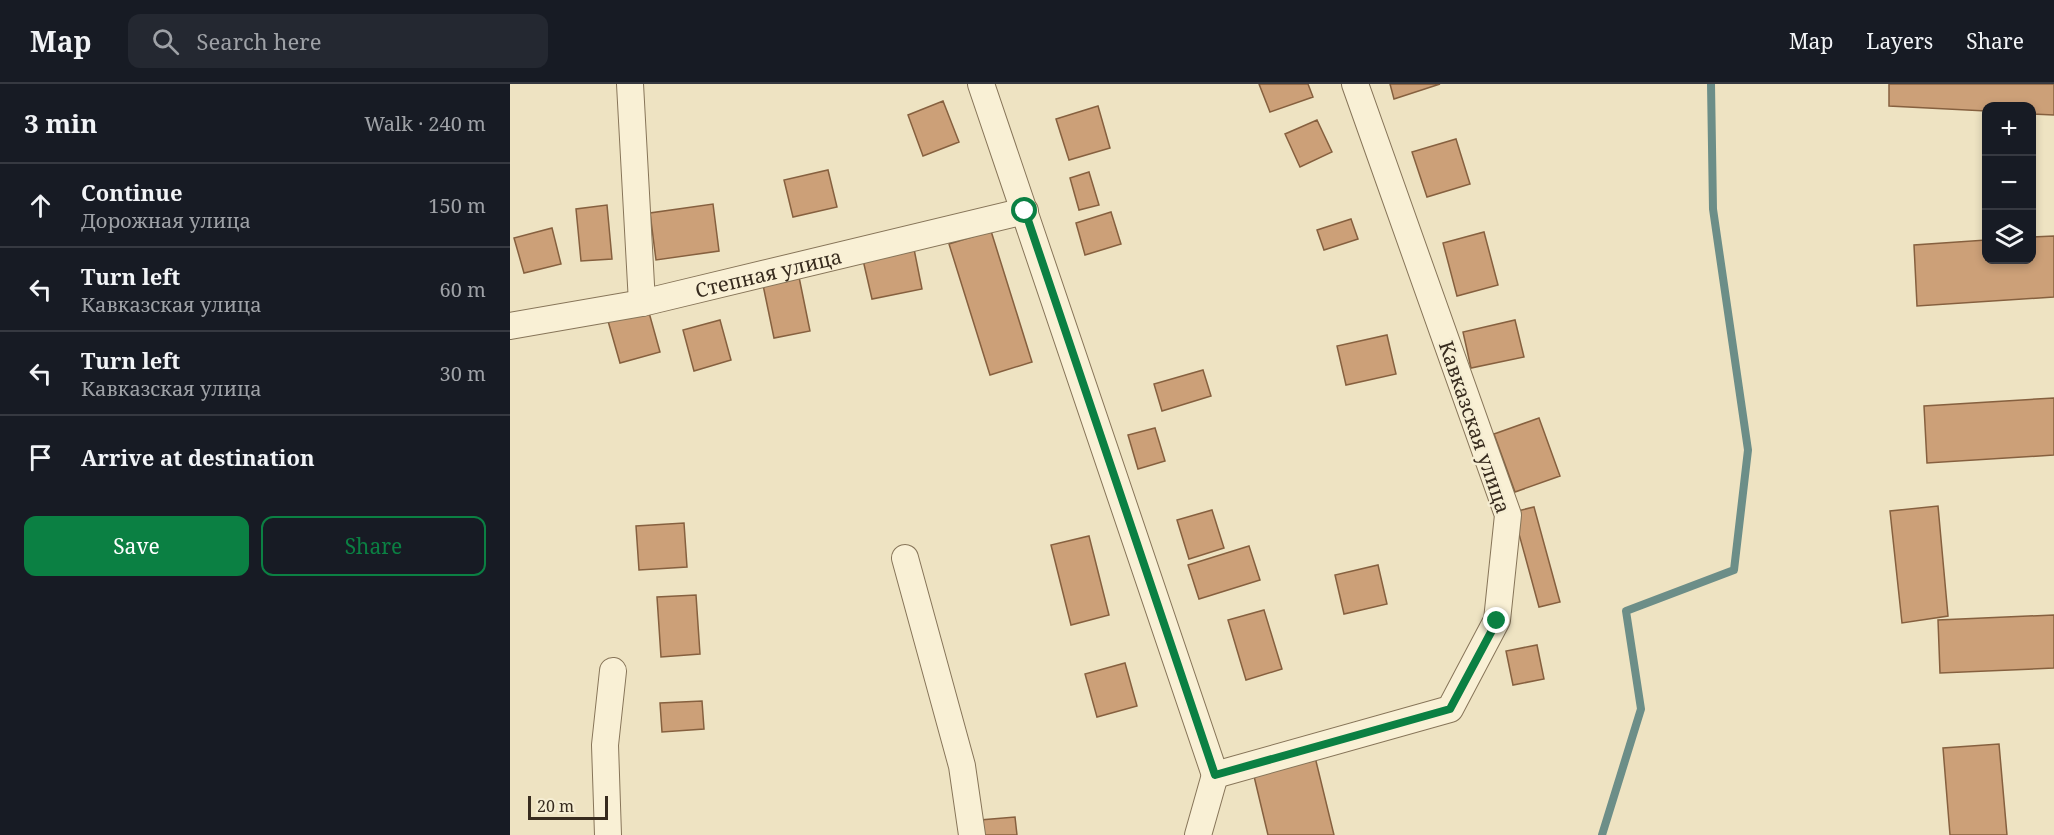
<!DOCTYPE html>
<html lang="en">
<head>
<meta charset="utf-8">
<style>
  body { margin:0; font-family:"Noto Serif",serif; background:#242831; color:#f1f3f6 }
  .controls { position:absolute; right:18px; top:18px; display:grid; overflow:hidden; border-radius:12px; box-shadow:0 3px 9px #0003 }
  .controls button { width:54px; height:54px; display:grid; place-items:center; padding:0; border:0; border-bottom:2px solid #363941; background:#171b24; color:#f1f3f6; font:30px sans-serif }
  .scale { position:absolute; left:18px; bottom:15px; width:80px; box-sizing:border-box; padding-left:6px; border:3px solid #372b1e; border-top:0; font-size:16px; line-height:21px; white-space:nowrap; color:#372b1e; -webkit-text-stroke:4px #f5edd2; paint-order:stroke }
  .stop { position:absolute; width:18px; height:18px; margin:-14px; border:4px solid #0b8043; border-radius:50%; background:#fff }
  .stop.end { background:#0b8043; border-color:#fff; box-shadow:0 2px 6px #0008 }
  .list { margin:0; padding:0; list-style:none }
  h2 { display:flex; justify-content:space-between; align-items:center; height:78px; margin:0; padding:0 24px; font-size:26px }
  h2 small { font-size:20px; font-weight:400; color:#9ea1a6 }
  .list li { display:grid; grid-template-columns:39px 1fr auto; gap:18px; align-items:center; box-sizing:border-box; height:84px; padding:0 24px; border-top:2px solid #363941 }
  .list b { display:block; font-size:22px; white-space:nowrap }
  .list p { margin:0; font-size:20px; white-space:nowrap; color:#9ea1a6 }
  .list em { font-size:20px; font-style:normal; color:#9ea1a6 }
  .actions { display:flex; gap:12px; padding:18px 24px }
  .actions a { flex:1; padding:14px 0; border:2px solid #0b8043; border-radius:12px; text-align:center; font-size:21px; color:#0b8043 }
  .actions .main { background:#0b8043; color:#fff }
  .icon { flex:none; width:33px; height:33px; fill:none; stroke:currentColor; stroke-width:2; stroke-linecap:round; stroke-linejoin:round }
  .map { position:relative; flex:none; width:1544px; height:751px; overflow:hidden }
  header { display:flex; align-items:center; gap:36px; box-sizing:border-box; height:84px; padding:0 30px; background:#171b24; border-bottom:2px solid #363941 }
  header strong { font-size:28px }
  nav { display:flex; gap:33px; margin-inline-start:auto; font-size:21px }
  .search { width:420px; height:54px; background:#242831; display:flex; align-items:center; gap:15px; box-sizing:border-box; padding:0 21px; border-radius:12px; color:#9ea1a6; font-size:22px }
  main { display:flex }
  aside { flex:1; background:#171b24 }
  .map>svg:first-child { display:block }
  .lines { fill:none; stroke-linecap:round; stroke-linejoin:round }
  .stream { stroke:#6c8e88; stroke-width:8 }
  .building { fill:#cca078; stroke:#86603f; stroke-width:1.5 }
  .minor-casing { stroke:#877559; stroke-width:28 }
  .minor { stroke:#f9f0d5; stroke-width:26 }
  .route { stroke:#0b8043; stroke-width:8 }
  .labels { text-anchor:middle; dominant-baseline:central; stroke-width:5; stroke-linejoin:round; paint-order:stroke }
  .street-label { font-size:20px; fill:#372b1e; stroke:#f5edd2 }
</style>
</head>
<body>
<header>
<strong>Map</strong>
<div class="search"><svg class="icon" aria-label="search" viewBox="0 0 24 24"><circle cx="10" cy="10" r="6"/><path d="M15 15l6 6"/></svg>Search here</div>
<nav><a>Map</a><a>Layers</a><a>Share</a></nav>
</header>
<main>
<aside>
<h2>3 min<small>Walk · 240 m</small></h2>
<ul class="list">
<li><svg class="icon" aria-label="ahead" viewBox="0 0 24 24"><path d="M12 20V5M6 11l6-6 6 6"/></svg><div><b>Continue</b><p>Дорожная улица</p></div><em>150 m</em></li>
<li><svg class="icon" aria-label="left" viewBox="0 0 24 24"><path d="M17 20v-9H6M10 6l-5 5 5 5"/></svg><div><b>Turn left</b><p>Кавказская улица</p></div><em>60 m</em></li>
<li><svg class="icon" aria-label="left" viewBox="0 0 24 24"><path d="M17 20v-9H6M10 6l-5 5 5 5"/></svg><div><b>Turn left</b><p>Кавказская улица</p></div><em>30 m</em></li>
<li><svg class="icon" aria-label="arrive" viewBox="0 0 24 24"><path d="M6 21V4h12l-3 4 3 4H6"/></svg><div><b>Arrive at destination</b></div></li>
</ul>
<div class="actions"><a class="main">Save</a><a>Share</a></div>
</aside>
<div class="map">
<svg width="1544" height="751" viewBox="0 0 1544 751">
  <rect width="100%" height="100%" fill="#eee3c2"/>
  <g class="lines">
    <path class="stream" d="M1092 751 1131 625 1116 527 1224 486 1238 366 1203 125 1201 0"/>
  </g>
  <path class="building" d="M749 0H798L803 13 760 28Z
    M880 0H930L884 15Z
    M1379 0H1544V31L1522 30V22H1476V27L1379 22Z
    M433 17 449 58 413 72 398 31Z
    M588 22 600 64 559 76 546 35Z
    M807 36 822 68 790 83 775 50Z
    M946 55 960 100 917 113 902 68Z
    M318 86 327 123 283 133 274 96Z
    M579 88 589 121 569 126 560 94Z
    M203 120 209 167 146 176 140 129Z
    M97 121 102 175 71 177 66 125Z
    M601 128 611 160 575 171 566 139Z
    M841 135 848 155 814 166 807 146Z
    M42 144 51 180 14 189 4 154Z
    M481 147 522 278 480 291 439 160Z
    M974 148 988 201 947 212 933 159Z
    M1544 152V213L1407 222 1404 161 1476 156V176H1522V153Z
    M404 165 412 205 362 215 353 176Z
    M289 193 300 247 264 254 253 201Z
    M138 225 150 268 110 279 98 237Z
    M210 236 221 276 184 287 173 246Z
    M1005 236 1014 273 961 284 953 248Z
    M877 251 886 290 836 301 827 262Z
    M693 286 701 312 652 327 644 300Z
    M1544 314V371L1417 379 1414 322Z
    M1029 334 1050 392 1005 408 984 350Z
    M645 344 655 377 628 385 618 351Z
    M1428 422 1438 532 1392 539 1380 427Z
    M1024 423 1050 518 1029 523 1003 428Z
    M702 426 714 464 679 475 667 436Z
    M174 439 177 483 129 486 126 442Z
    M579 452 599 531 561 541 541 461Z
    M739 462 750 496 689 515 678 481Z
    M868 481 877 520 834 530 825 491Z
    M186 511 190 570 151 573 147 513Z
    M754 526 772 585 736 596 718 536Z
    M1544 531V584L1430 589 1428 536Z
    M1027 561 1034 595 1003 601 996 567Z
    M615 579 627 622 587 633 575 590Z
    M192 617 194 645 152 648 150 619Z
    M1489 660 1497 751H1440L1433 664Z
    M805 673 824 751H758L743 688Z
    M505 733 507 751H471L470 736Z"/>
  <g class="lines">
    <g class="minor-casing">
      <g id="minor">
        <path d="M120 0 132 219"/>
        <path d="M471 0 705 691"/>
        <path id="s1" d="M0 242 132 219 515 127"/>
        <path d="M395 474 452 682 462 751"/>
        <path d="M705 691 940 625 987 536 998 431 845 0"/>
        <path d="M98 751 95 661 103 587"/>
        <path d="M688 751 705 691"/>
      </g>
    </g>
    <use href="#minor" class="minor"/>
  </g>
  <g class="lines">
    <path class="route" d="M515 127 705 691 940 625 987 537"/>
  </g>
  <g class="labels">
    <g class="street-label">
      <text stroke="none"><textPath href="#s1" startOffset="264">Степная улица</textPath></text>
      <text transform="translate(965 343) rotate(71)">Кавказская улица</text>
    </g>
  </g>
</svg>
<div class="controls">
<button>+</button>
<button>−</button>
<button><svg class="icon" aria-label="layers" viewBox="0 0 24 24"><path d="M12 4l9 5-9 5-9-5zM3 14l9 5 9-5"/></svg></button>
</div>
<div class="scale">20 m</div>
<div class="stop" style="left:515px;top:127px"></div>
<div class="stop end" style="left:987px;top:537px"></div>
</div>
</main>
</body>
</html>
